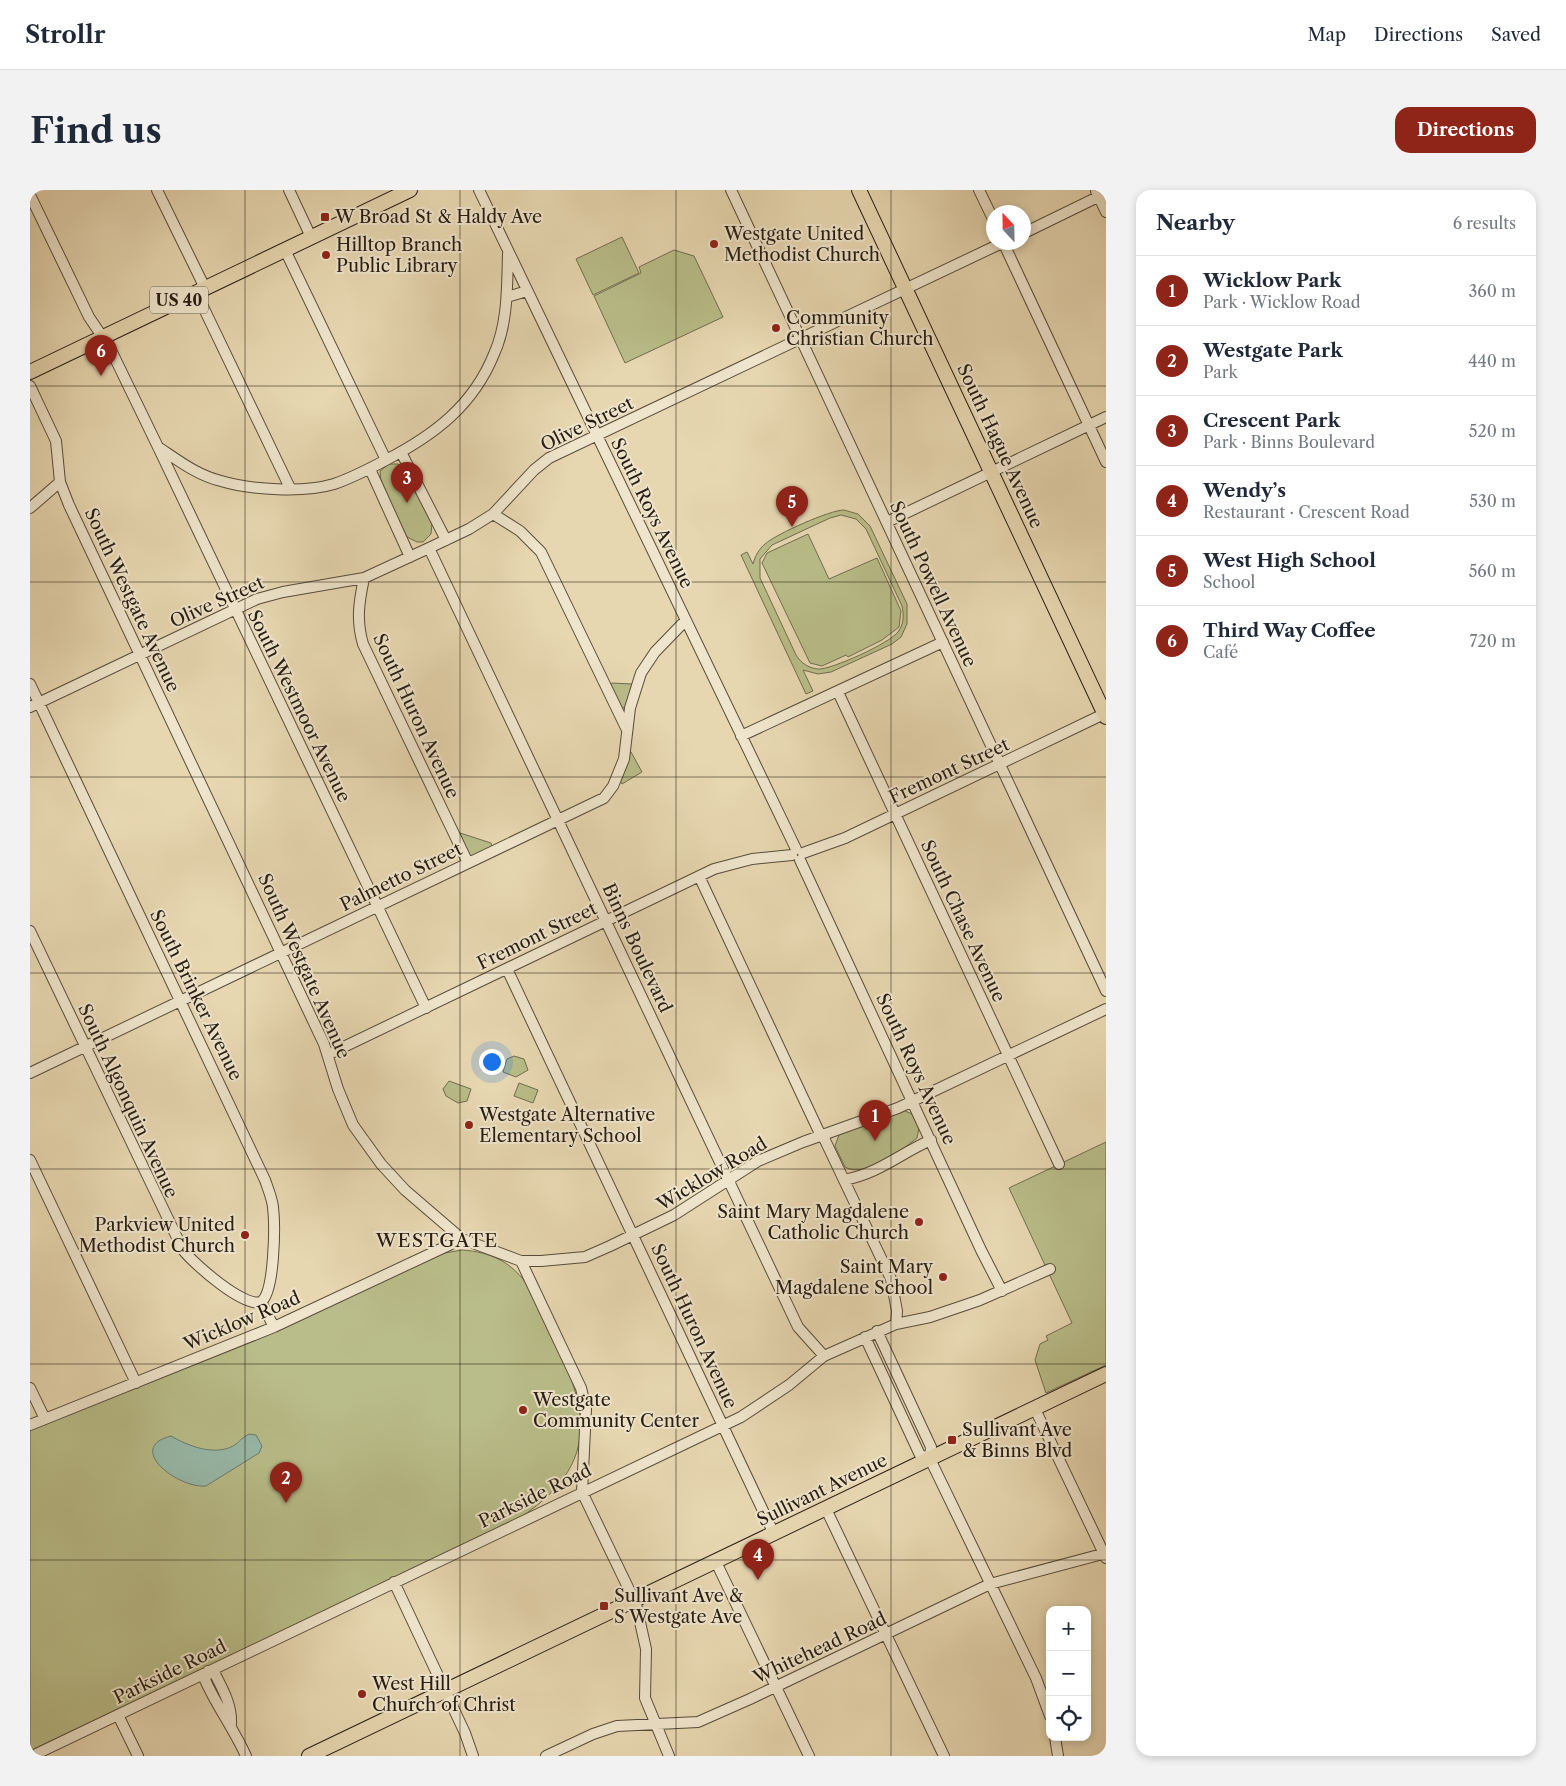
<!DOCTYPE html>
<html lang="en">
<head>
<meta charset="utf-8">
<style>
  body { margin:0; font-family:"Libre Caslon Text",serif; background:#f2f2f3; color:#1f2937 }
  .controls { position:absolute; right:15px; bottom:15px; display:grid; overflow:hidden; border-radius:10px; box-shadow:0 2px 8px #0003 }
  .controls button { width:45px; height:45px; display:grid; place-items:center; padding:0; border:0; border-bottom:1px solid #e0e1e3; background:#fff; color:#1f2937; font:25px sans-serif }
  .compass { position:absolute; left:956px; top:15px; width:45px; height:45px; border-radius:50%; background:#fff; box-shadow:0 2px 8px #0003; rotate:338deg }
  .you { position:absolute; left:461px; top:871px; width:18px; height:18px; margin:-12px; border:4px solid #fff; border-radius:50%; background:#1a73e8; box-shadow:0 0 0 8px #1a73e833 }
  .badge { display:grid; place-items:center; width:32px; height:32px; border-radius:50%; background:#8f2418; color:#fff; font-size:16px; font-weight:700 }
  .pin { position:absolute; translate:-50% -41px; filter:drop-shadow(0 1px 2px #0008) }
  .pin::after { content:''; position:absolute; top:26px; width:18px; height:15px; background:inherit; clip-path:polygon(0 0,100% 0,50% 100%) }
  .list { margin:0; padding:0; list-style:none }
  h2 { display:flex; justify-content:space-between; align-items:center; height:65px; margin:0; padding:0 20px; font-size:21px }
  h2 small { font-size:16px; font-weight:400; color:#747a83 }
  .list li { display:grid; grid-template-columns:32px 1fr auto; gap:15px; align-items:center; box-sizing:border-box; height:70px; padding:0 20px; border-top:1px solid #e0e1e3 }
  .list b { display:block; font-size:19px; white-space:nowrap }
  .list p { margin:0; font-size:16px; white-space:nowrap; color:#747a83 }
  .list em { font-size:16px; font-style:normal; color:#747a83 }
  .icon { flex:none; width:28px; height:28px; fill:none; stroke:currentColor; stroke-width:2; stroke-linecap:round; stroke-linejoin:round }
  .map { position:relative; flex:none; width:1076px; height:1566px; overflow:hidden; border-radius:15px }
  header { display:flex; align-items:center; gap:30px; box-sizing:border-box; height:70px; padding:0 25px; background:#fff; border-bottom:1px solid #e0e1e3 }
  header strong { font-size:24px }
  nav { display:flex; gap:28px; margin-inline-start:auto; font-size:18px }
  .intro { display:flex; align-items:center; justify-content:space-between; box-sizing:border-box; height:120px; padding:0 30px }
  h1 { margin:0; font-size:35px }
  .button { padding:12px 22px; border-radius:15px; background:#8f2418; color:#fff; font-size:18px; font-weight:700 }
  main { display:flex; gap:30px; padding:0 30px }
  aside { flex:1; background:#fff; border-radius:15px; box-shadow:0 2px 8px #0003 }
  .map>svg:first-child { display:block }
  .green { fill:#b9bd89; stroke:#706d4e; fill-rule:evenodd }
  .water { fill:#97baaa; stroke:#6a7b6e }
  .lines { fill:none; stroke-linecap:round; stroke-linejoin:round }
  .minor-casing { stroke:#574c3b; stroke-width:12 }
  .major-casing { stroke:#271d14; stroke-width:16 }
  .minor { stroke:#efe5cc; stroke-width:10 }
  .major { stroke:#e7d7b1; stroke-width:14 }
  .grid { fill:none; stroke:#271d14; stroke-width:1; stroke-opacity:0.55 }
  .poi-dot { fill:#8f2418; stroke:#efe5cc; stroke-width:2 }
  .labels { text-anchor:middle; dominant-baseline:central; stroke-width:4; stroke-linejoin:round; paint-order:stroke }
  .shield { fill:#efe5cc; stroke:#63594b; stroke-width:1 }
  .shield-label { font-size:16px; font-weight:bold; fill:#271d14 }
  .poi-label { font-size:18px; fill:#271d14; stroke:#efe5cc; text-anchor:start }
  .street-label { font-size:18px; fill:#271d14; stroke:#efe5cc }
  .neighbourhood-label { font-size:19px; letter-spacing:1px; fill:#271d14; stroke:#efe5cc }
</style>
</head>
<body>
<header>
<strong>Strollr</strong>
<nav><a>Map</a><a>Directions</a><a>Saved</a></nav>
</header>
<div class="intro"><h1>Find us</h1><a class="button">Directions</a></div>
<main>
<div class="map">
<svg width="1076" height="1566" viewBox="0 0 1076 1566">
  <rect width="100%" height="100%" fill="#e7d7b1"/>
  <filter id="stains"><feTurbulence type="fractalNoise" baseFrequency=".004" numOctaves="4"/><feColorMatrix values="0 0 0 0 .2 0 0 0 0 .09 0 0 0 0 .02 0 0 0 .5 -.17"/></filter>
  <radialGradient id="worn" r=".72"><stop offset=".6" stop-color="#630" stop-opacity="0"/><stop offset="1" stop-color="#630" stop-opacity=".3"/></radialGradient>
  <path class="green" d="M592 47 609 83 563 105 546 69Z
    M644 60 664 66 693 127 595 173 564 106 611 83 609 77Z
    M359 274H368L375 279 402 333 401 344 393 352H387L377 347 351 293 350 281Z
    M814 320 828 324 840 336 877 414V434L871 447 862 454 801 482 788 484 773 480 783 501 776 504 711 365 717 362 723 374C725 366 729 359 735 354 746 344 800 320 814 320ZM811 325 826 329 836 339 872 416C874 425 874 434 868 442 860 453 801 480 788 479 778 478 771 473 766 465L730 388V369L742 355 800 328Z
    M778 344 799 389 847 368 871 421 869 437 852 450 818 467 816 465 792 476 780 473 732 373 737 363Z
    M582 493 602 494 595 518 591 517 580 496Z
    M601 562 612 582 592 594 590 590 599 563Z
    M430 643 461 653 462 657 440 667Z
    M484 866 494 869 498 880 486 887 473 882 477 869Z
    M419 891 441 899 437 911 428 913 416 906 413 899Z
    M489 893 508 900 503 913 484 906Z
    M873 920 882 924 889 938 887 948C872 960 834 989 815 977L805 956 809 945Z
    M1076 952V1175L1016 1203 1005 1170 1010 1154 1018 1150 1016 1146 1042 1133 979 998Z
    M432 1060C461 1062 482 1072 499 1097 540 1187 596 1259 488 1329L0 1562V1239L409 1064Z"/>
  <path class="water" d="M219 1244 226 1245 232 1256 229 1263 176 1296C149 1299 94 1258 141 1246 158 1256 184 1266 203 1256 209 1253 212 1247 219 1244Z"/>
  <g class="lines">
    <g class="minor-casing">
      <path id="minor" d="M127 0 175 98
        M259 0 281 47
        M449 0 766 659
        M701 0 1076 801
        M949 0 964 31
        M1066 1 1076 22
        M0 5 59 127 80 158 128 257 396 818
        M994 43 1076 3
        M973 52 1076 272
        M255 60 356 270
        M166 102 260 298
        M477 107 497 101
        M0 196 26 251 30 292 39 315 294 854 308 899 323 935 351 974 375 1000 432 1049 491 1071H511L555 1067 580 1056 644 1025 728 971 773 952 868 918 1076 819
        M128 257C149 271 167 285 191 291 221 300 274 303 304 294 322 288 339 279 356 270 404 245 443 216 464 164 478 133 477 97 478 64
        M371 262 416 350
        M340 279 380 367
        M0 318 30 292
        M463 324 490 341 511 362 597 540
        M857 332 1076 227
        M399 358 768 1137 794 1166
        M334 388C329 412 326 430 333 454L438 673
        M0 494 235 990C238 999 242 1008 243 1017 245 1034 245 1102 231 1112
        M808 502 1029 974
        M0 517 227 409 253 402 334 388 399 358 439 339 463 324 504 280 519 268 974 52
        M711 546 913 452
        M773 663 815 648 1076 523
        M770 670 951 1060 972 1101
        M669 686 791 946
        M0 741 153 1060C164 1074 214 1118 231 1112
        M477 779 744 1344
        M299 864 684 679 722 669 762 665
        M0 883 574 608 583 596 594 569 600 518 611 483 625 462 656 430
        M793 946 861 1089 867 1121 866 1134
        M0 970 106 1193
        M814 990C850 983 869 964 901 950
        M491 1071 551 1198 556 1219 552 1302 606 1414 616 1459 615 1508 639 1566
        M231 1112 244 1137
        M847 1141 901 1257 900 1269 1006 1488 1020 1526
        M835 1147 890 1265 900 1269
        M0 1198 15 1229
        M1005 1219 1076 1368
        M0 1235 244 1137 432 1049
        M796 1319 914 1566
        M686 1372 779 1566
        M364 1392 435 1543 443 1566
        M88 1525 108 1566
        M201 1534C202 1515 193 1500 185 1484L178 1481 175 1490C187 1517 204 1539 216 1566
        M1025 1547 1028 1566
        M2 1566 711 1227 759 1195 794 1166 866 1134 900 1127 950 1110 1020 1079
        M516 1566 563 1544 587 1536 668 1532 720 1509 960 1394 1076 1363"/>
    </g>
    <g class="major-casing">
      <path id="major" d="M829 0 1076 527
        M0 182 380 0
        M279 1566 1076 1184"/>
    </g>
    <use href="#minor" class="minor"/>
    <use href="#major" class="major"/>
  </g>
  <path class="grid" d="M215 0V1566M430 0V1566M646 0V1566M861 0V1566M0 196H1076M0 392H1076M0 587H1076M0 783H1076M0 979H1076M0 1174H1076M0 1370H1076"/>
  <g class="poi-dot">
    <rect x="290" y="22" width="10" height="10" rx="2.5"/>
    <circle cx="684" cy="54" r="5"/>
    <circle cx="296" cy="65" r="5"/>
    <circle cx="746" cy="138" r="5"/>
    <circle cx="439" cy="935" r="5"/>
    <circle cx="889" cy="1032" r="5"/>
    <circle cx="215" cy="1045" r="5"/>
    <circle cx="913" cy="1087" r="5"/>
    <circle cx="493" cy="1220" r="5"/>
    <rect x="917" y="1245" width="10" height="10" rx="2.5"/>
    <rect x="569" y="1411" width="10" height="10" rx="2.5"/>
    <circle cx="332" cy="1504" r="5"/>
  </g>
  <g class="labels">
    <rect class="shield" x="120" y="96.5" width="58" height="27" rx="4"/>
    <g class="shield-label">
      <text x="149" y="110">US 40</text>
    </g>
    <g class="poi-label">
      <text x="305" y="27">W Broad St &amp; Haldy Ave</text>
      <text x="694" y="44">Westgate United<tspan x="694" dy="21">Methodist Church</tspan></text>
      <text x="306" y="55">Hilltop Branch<tspan x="306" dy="21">Public Library</tspan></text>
      <text x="756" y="128">Community<tspan x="756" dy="21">Christian Church</tspan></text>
      <text x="449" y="925">Westgate Alternative<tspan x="449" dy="21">Elementary School</tspan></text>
      <text x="879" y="1022" text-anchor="end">Saint Mary Magdalene<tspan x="879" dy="21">Catholic Church</tspan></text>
      <text x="205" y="1035" text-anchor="end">Parkview United<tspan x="205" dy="21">Methodist Church</tspan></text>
      <text x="903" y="1077" text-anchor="end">Saint Mary<tspan x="903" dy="21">Magdalene School</tspan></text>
      <text x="503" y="1210">Westgate<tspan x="503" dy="21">Community Center</tspan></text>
      <text x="932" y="1240">Sullivant Ave<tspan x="932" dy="21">&amp; Binns Blvd</tspan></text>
      <text x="584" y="1406">Sullivant Ave &amp;<tspan x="584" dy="21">S Westgate Ave</tspan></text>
      <text x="342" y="1494">West Hill<tspan x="342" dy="21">Church of Christ</tspan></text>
    </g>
    <g class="street-label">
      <text transform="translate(557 234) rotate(-26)">Olive Street</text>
      <text transform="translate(970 256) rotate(65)">South Hague Avenue</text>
      <text transform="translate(622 323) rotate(64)">South Roys Avenue</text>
      <text transform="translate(903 394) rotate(65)">South Powell Avenue</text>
      <text transform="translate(102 410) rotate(65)">South Westgate Avenue</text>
      <text transform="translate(187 412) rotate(-24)">Olive Street</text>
      <text transform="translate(269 516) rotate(64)">South Westmoor Avenue</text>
      <text transform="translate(386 526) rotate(65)">South Huron Avenue</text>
      <text transform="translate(919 581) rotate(-25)">Fremont Street</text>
      <text transform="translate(371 687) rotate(-26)">Palmetto Street</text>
      <text transform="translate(933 731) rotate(65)">South Chase Avenue</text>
      <text transform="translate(507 746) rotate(-26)">Fremont Street</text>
      <text transform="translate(607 758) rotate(65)">Binns Boulevard</text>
      <text transform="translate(274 776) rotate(66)">South Westgate Avenue</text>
      <text transform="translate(166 805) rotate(64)">South Brinker Avenue</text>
      <text transform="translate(886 879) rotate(65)">South Roys Avenue</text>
      <text transform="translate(98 911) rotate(65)">South Algonquin Avenue</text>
      <text transform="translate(682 984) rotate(-31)">Wicklow Road</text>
      <text transform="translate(212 1131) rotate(-23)">Wicklow Road</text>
      <text transform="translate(664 1136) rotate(65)">South Huron Avenue</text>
      <text transform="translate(792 1300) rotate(-26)">Sullivant Avenue</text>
      <text transform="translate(505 1306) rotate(-26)">Parkside Road</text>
      <text transform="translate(790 1458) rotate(-25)">Whitehead Road</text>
      <text transform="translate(140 1482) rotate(-26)">Parkside Road</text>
    </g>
    <g class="neighbourhood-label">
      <text x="407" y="1050">WESTGATE</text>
    </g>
  </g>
  <rect width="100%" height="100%" filter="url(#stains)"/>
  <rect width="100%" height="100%" fill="url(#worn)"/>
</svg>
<div class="controls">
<button>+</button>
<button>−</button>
<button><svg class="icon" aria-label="locate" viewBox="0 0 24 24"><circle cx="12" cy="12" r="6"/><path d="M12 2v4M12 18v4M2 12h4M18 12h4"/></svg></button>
</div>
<svg class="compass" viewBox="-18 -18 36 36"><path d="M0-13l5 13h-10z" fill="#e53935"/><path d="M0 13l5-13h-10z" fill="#747a83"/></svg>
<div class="you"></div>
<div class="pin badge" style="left:845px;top:951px">1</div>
<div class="pin badge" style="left:256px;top:1313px">2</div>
<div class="pin badge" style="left:377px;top:313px">3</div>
<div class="pin badge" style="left:728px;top:1390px">4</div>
<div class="pin badge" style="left:762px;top:337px">5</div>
<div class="pin badge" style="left:71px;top:186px">6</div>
</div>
<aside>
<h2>Nearby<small>6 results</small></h2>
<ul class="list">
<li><span class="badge">1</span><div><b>Wicklow Park</b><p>Park · Wicklow Road</p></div><em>360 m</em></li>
<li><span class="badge">2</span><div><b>Westgate Park</b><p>Park</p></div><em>440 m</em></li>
<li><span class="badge">3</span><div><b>Crescent Park</b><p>Park · Binns Boulevard</p></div><em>520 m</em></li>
<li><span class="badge">4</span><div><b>Wendy’s</b><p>Restaurant · Crescent Road</p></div><em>530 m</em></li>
<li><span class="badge">5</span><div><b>West High School</b><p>School</p></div><em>560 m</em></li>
<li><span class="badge">6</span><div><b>Third Way Coffee</b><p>Café</p></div><em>720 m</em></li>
</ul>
</aside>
</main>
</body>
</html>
